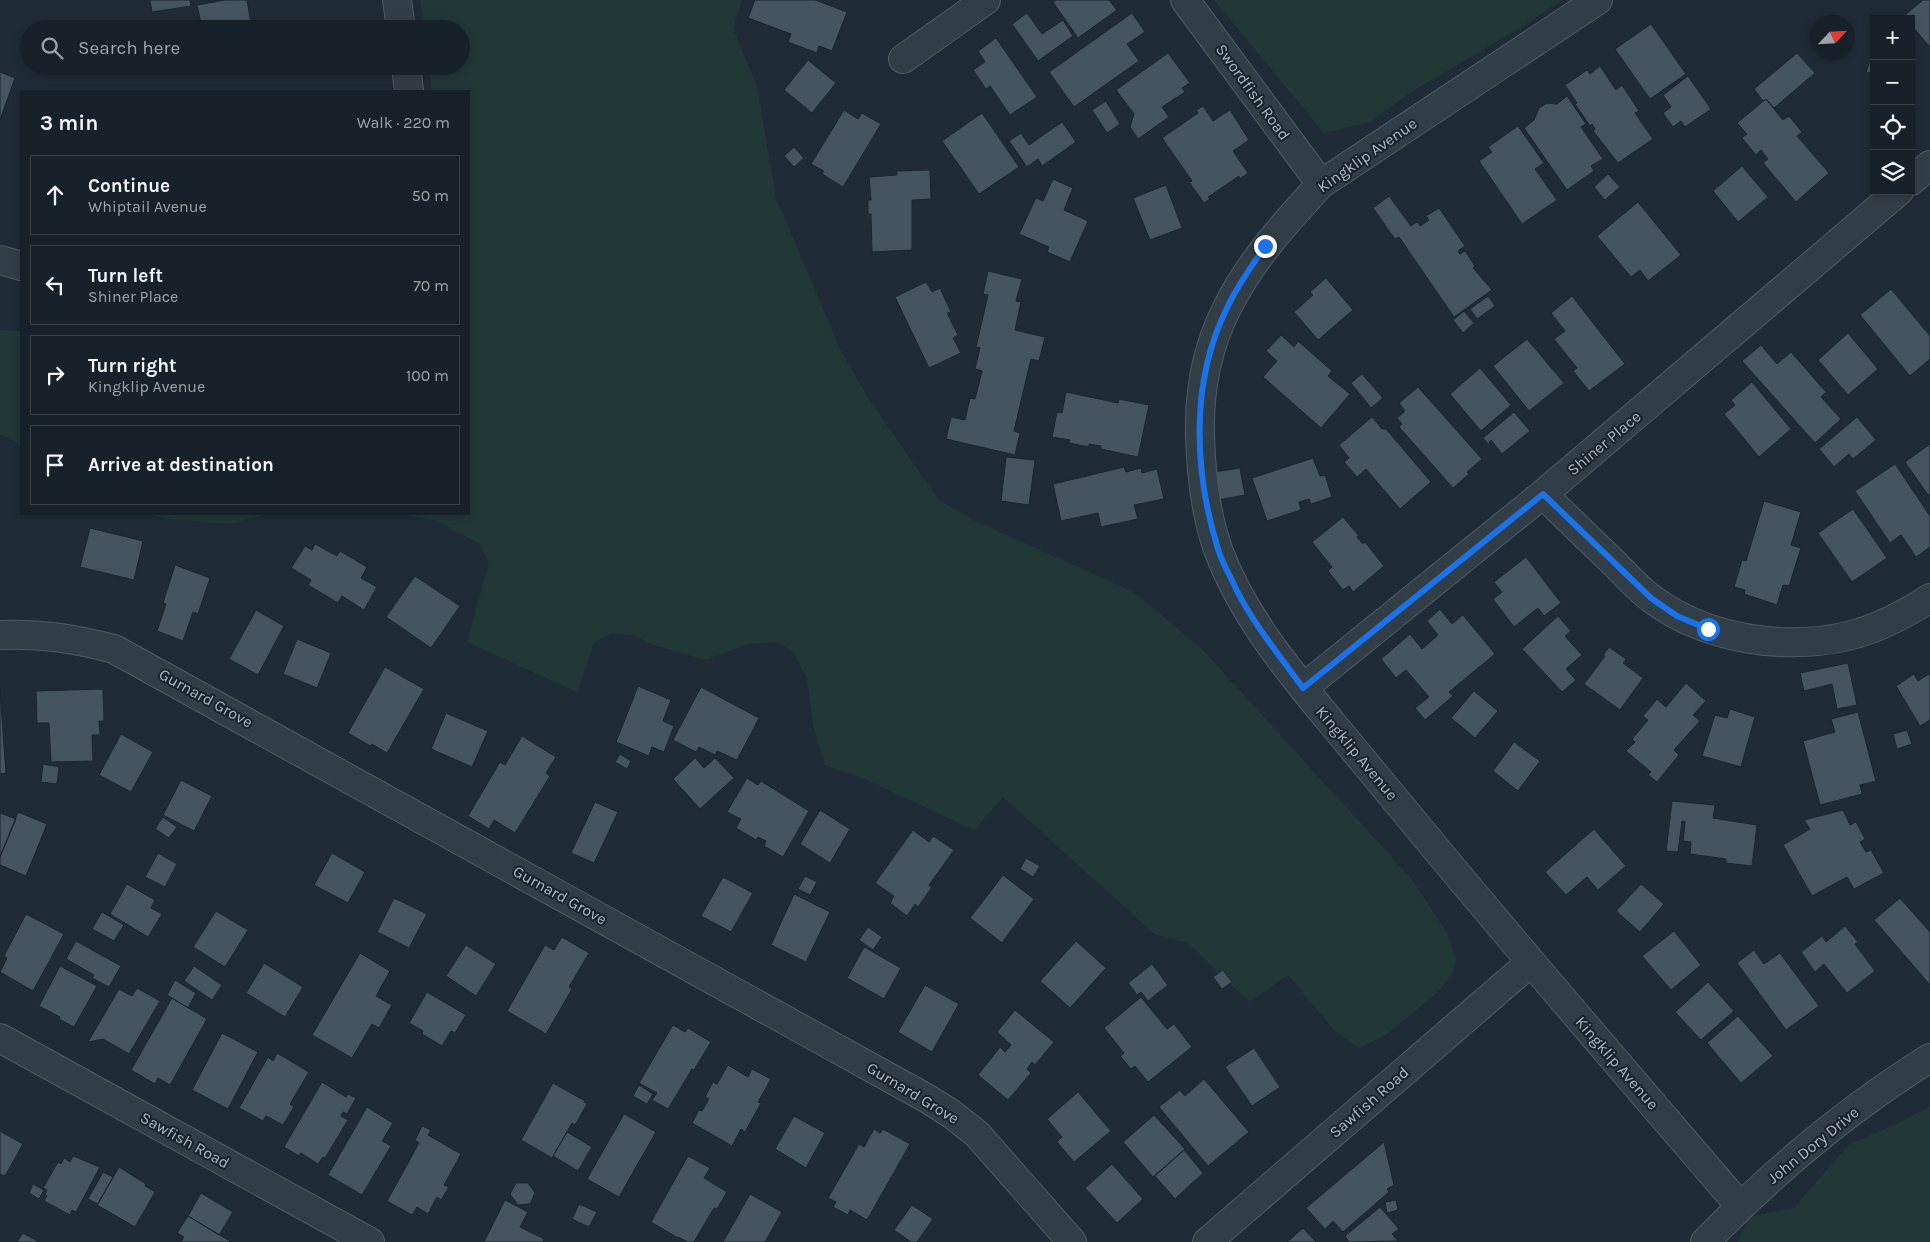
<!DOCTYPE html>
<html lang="en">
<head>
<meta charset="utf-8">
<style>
  body { margin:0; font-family:Karla,sans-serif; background:#202931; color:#f1f3f6 }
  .controls { position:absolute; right:15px; top:15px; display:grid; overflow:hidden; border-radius:0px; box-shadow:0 2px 8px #0003 }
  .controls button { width:45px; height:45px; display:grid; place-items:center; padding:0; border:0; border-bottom:1px solid #363e46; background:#172129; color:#f1f3f6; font:25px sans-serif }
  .compass { position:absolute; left:1810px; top:15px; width:45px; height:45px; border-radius:50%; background:#172129; box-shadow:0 2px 8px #0003; rotate:65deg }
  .stop { position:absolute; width:15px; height:15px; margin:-11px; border:4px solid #1a73e8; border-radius:50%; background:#fff }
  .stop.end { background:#1a73e8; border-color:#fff; box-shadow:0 1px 5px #0008 }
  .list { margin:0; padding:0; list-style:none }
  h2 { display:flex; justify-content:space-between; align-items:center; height:65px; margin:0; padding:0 20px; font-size:21px }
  h2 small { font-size:16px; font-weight:400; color:#9ea3a8 }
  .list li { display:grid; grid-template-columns:32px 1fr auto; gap:15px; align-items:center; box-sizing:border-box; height:80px; margin:0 10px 10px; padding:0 10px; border:1px solid #363e46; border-radius:0px }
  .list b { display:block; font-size:19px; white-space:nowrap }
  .list p { margin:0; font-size:16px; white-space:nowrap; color:#9ea3a8 }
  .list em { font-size:16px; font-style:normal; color:#9ea3a8 }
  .icon { flex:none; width:28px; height:28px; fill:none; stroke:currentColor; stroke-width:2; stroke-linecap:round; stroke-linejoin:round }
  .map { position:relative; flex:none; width:1930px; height:1242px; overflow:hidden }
  .search { position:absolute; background:#172129; box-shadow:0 2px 8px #0003; left:20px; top:20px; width:450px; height:55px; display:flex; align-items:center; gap:12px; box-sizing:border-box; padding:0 18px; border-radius:28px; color:#9ea3a8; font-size:19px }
  .panel { position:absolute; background:#172129; box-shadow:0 2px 8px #0003; left:20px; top:90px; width:450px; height:425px; border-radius:0px }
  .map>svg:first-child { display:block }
  .green { fill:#213837 }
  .building { fill:#455461; stroke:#1a252e }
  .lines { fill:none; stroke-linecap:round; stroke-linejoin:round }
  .minor-casing { stroke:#505c65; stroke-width:30 }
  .minor { stroke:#323e47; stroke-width:28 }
  .route { stroke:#1a73e8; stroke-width:6 }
  .labels { text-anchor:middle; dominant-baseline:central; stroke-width:4; stroke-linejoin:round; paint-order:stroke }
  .street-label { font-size:16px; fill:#acb9c4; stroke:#18232b }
</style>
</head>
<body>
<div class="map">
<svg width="1930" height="1242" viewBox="0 0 1930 1242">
  <rect width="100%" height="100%" fill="#1f2c37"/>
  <path class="green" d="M420 0H742L733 29 757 86 776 198 840 349 870 401 939 500 975 521 1134 592 1202 649 1411 878 1447 933 1456 960 1452 974 1438 992 1387 1034 1359 1048 1335 1031 1288 975 1249 1002 1188 943 1154 934 1003 797 974 830 867 780 825 765 813 724 807 679 793 652 778 642 749 644 706 660 656 646 632 635 611 633 594 643 577 692 467 642 489 562 480 544 435 520 397 514H469V91H432L429 66H461V29H424Z
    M1214 0H1562L1523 26 1413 91 1370 122 1324 133Z
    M0 330 21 331V450L17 442 0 434Z
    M149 514H266L230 524 166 519Z
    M1930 1106V1242H1738L1749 1217 1794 1208 1848 1145 1901 1122Z"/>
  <path class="building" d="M150 0H190L191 6 152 12Z
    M225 0H247L252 29H202L197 5Z
    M755 0H815L847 12 832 51 819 46 817 53 788 42 791 34 748 18Z
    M1057 0H1109L1117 10 1078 38 1053 2Z
    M1923 0H1930V47L1911 25V19H1906L1904 16Z
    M1027 13 1042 34 1063 20 1073 36 1038 61 1012 24Z
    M1132 13 1145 32 1127 44 1139 61 1074 107 1049 72Z
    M1651 24 1686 74 1650 99 1615 49Z
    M996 38 1037 97 1010 115 990 86 986 89 973 70 985 62 978 51Z
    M1874 49V74L1866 72Z
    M1168 53 1190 83 1182 88 1185 92 1162 107 1169 117 1138 139 1130 127 1134 114 1116 90Z
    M1797 53 1815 73 1774 108 1766 99 1763 101 1754 89Z
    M808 60 836 83 812 113 784 90Z
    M1600 66 1616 90 1622 85 1639 111 1635 113 1653 139 1618 163 1593 131 1595 129 1592 124 1590 126 1575 104 1577 103 1565 85 1587 70 1590 74Z
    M0 72 15 78 0 120Z
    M1688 76 1711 109 1685 127 1681 121 1673 127 1663 113 1671 107 1663 95Z
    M1567 96 1586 124 1581 127 1603 159 1591 166 1594 171 1567 190 1524 128 1534 120 1539 108 1547 103 1557 104Z
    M1766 99 1783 120 1789 116 1802 132 1797 136 1829 173 1796 202 1763 163 1768 159 1761 150 1756 155 1742 138 1747 134 1737 123Z
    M1106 101 1120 124 1107 133 1092 110Z
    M1203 106 1213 121 1230 110 1249 140 1233 151 1248 173 1240 179 1239 176 1208 197 1210 199 1204 203 1189 182 1192 181 1162 138 1198 113 1196 110Z
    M844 110 858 119 862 113 881 124 843 187 822 174 824 171 811 164Z
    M982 113 1019 167 979 194 942 141Z
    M1062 122 1076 142 1042 166 1038 159 1027 167 1009 141 1021 133 1029 145Z
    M1518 126 1544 163 1535 169 1557 200 1522 224 1479 161 1492 152 1488 147Z
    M794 147 804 158 794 167 784 156Z
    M1742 166 1768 197 1738 222 1713 191Z
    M930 170 931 199 912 200V250L872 252 871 214H868V200H871L869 177 897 175V171Z
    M1608 174 1620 187 1605 200 1594 187Z
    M1053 179 1073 188 1064 210 1088 221 1070 262 1047 252 1049 247 1019 234 1036 198 1043 201Z
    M1166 185 1182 228 1150 240 1133 198Z
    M1389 196 1411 226 1417 222 1420 226 1429 220 1426 216 1439 208 1465 246 1458 251 1460 254 1465 251 1475 266 1473 268 1492 290 1454 317 1399 237 1395 239 1373 208Z
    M1638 202 1681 255 1648 281 1640 270 1631 277 1597 236Z
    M988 271 1022 279 1016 301 1021 302 1015 330 1045 337 1039 361 1031 359 1014 431 1020 433 1015 455 946 439 951 417 965 420 970 398 975 399 982 371 975 369 980 348 976 347 988 295 983 294Z
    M1326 278 1353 310 1318 340 1294 312 1313 295 1310 292Z
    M926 282 932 292 940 288 951 312 947 313 958 335 953 338 961 353 929 368 895 297Z
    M1891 289 1930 336V359L1910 376 1860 315Z
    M1488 296 1495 306 1477 319 1470 309Z
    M1572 296 1625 364 1589 391 1573 371 1577 368 1554 339 1565 331 1551 313Z
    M1464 311 1474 323 1463 333 1453 320Z
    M1848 333 1878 369 1848 395 1818 360Z
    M1281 335 1294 347 1298 341 1332 371 1328 376 1350 394 1321 428 1263 377 1277 361 1266 351Z
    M1527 339 1564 383 1529 411 1493 366Z
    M1761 345 1777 364 1791 352 1826 392 1821 397 1841 419 1815 443 1742 361Z
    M1480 368 1511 405 1481 431 1450 394Z
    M1362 374 1383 398 1371 408 1351 383Z
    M1752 382 1791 429 1759 457 1724 414 1735 405 1731 400Z
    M1418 387 1482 459 1467 472 1469 474 1453 488 1399 427 1402 424 1397 418 1405 411 1399 403Z
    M1066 392 1118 403 1119 399 1149 405 1138 457 1101 449V446L1089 444V447L1069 443 1070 440 1052 437 1057 412 1062 413Z
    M1514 412 1530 431 1502 454 1491 440 1488 444 1483 438Z
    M1372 417 1382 429H1386L1431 482 1400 509 1366 469 1357 477 1344 462 1349 458 1339 445Z
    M1857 417 1876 440 1853 459 1849 454 1834 467 1819 449Z
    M1930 444V494L1928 495 1905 462Z
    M1006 457 1035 460 1029 505 1001 501Z
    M1313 458 1320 476 1325 475 1332 497 1311 504 1309 499 1299 502 1301 510 1267 521 1252 478Z
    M1895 464 1930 516V547L1916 557 1901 535 1890 543 1855 491Z
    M1124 467 1126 472 1141 468 1142 473 1157 469 1164 499 1134 505 1138 519 1101 527 1098 513 1061 521 1053 484Z
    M1240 468 1245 495 1218 500 1214 472Z
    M1764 501 1801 512 1791 545 1801 548 1789 586 1783 585 1777 605 1744 594 1745 590 1734 587 1742 560 1746 561Z
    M1853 509 1887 558 1852 582 1818 533Z
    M1343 517 1359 536 1357 537 1363 544 1365 542 1384 566 1353 592 1349 586 1343 590 1328 571 1332 567 1312 542Z
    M90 528 143 541 134 580 80 567Z
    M315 544 337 556 340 551 367 567 361 578 377 587 364 610 342 596 338 603 308 585 311 580 291 568 305 546 312 550Z
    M1526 557 1561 603 1544 616 1538 608 1514 627 1493 599 1502 592 1494 582Z
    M175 565 210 578 198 614 193 612 183 641 157 631 166 604 163 603Z
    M415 576 460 606 431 648 386 617Z
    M1440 609 1452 624 1463 615 1495 654 1449 692 1453 696 1425 720 1415 708 1429 697 1406 670 1396 678 1381 659 1410 634 1422 649 1438 635 1427 621Z
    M256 610 284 626 258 675 229 659Z
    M1558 616 1571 631 1565 636 1582 655 1566 669 1576 680 1562 692 1522 649Z
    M297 639 331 653 317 688 283 674Z
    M1609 647 1626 659 1623 663 1643 678 1620 710 1584 684 1605 656 1603 655Z
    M1848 663 1857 705 1837 709 1832 684 1804 691 1800 673Z
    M385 667 424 689 387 753 372 744 370 746 348 733Z
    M1914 674 1918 681 1929 674 1930 676V720L1920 726 1896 686Z
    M1686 683 1706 701 1693 715 1700 721 1674 750 1679 755 1657 782 1648 775 1651 772 1626 751 1635 742 1632 739 1648 720 1643 716 1657 699 1666 707Z
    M638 686 671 700 663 721 674 726 664 752 652 747 649 756 616 742Z
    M701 687 759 718 737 760 717 751 715 755 699 747 696 752 673 740Z
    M0 689 6 773 0 774Z
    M103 689 104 721H99L100 735H92L93 761 51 762 49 723H37L36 691Z
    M1474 691 1498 711 1475 738 1451 718Z
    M1730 709 1755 717 1741 767 1702 756 1715 715 1727 718Z
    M1858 712 1876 781 1860 785 1862 794 1820 805 1803 741 1835 732 1831 719Z
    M446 713 488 731 472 767 431 749Z
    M1907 730 1912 744 1897 749 1893 734Z
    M121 734 153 752 131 792 99 775Z
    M522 736 556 757 546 773 550 776 515 833 494 820 489 829 468 816 500 762 505 765Z
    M1514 742 1540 761 1518 791 1493 771Z
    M620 754 631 761 627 769 615 762Z
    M695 758 704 768 715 758 734 778 700 809 673 779Z
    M43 764 59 767 57 784 41 782Z
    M747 778 758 785 761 781 809 811 783 857 764 846 766 841 758 837 756 840 736 828 741 819 727 812Z
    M181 780 212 796 194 831 163 815Z
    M1672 801 1715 805 1713 818 1757 825 1752 866 1726 863V859L1690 854 1691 842 1683 841 1685 822 1682 821 1678 852 1666 851Z
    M595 802 618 812 594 863 571 853Z
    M820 810 850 829 830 863 800 844Z
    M1843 810 1850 825 1856 822 1865 839 1860 842 1866 852 1871 850 1884 873 1854 889 1847 877 1812 896 1783 845 1810 829 1804 820Z
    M18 812 47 824 26 876 0 865V857Z
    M0 813 16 819 0 857Z
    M163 817 177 827 169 838 155 829Z
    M1594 829 1626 866 1598 890 1587 877 1566 895 1545 872Z
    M913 830 929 842 933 836 954 850 929 885 932 887 918 907 915 904 907 916 890 903 894 896 875 883Z
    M158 853 177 864 165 887 145 877Z
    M332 853 365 872 348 903 314 885Z
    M1026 858 1040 866 1033 877 1020 869Z
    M1003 875 1034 899 1002 943 970 918Z
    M805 876 817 882 810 895 798 889Z
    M723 877 753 893 731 932 701 916Z
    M127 884 155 900 151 908 162 914 148 937 110 914Z
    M1641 884 1664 904 1640 932 1616 911Z
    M794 894 830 912 806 962 771 945Z
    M394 898 427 914 409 948 377 932Z
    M1900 898 1930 932V985L1874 920Z
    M216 911 248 930 225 967 193 947Z
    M102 912 124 925 114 941 92 929Z
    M26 914 64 934 33 991 0 972 7 958 4 956Z
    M1845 926 1858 942 1855 944 1875 971 1847 993 1824 964 1815 972 1801 952 1822 936 1826 942Z
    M868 927 882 937 873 950 859 940Z
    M1674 931 1701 965 1671 990 1642 956Z
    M562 937 589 953 569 987 572 989 546 1034 507 1011 545 945 554 950Z
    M76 941 121 966 109 987 92 978 94 975 66 959Z
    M1076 941 1106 968 1070 1008 1040 981Z
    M466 945 496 964 476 996 446 976Z
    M864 947 901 968 884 999 847 978Z
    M1754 950 1764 964 1780 953 1819 1006 1786 1030 1737 963Z
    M360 953 390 971 376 996 392 1005 379 1028 372 1024 352 1058 312 1035Z
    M264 963 303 987 285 1017 246 993Z
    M1152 964 1168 985 1148 1001 1141 992 1137 995 1128 983Z
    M60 966 97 986 74 1027 59 1019 60 1017 39 1006Z
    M194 966 222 985 212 1000 184 981Z
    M1223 970 1232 982 1222 989 1213 977Z
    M175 980 196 993 188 1008 167 995Z
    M1708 982 1734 1011 1701 1040 1675 1012Z
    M925 985 959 1004 932 1052 898 1032Z
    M137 988 160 1001 129 1054 103 1039 88 1042 119 989 132 996Z
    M427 992 466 1015 455 1033 451 1031 442 1046 422 1034 423 1031 409 1023Z
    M1141 997 1167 1029 1174 1024 1192 1047 1148 1082 1135 1066 1131 1069 1120 1056 1124 1053 1104 1028Z
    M172 998 207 1019 170 1085 158 1078 155 1084 131 1070Z
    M1015 1010 1054 1042 1035 1065 1032 1062 1027 1069 1031 1073 1008 1100 978 1075 1000 1047 1005 1052 1011 1045 997 1032Z
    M1738 1016 1773 1056 1741 1083 1707 1043Z
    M673 1025 685 1032 688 1028 711 1042 694 1070 692 1069 668 1109 652 1100 657 1093 639 1083Z
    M222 1033 258 1052 228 1109 192 1090Z
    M1254 1048 1280 1087 1252 1106 1225 1067Z
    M277 1053 309 1072 290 1104 294 1107 283 1125 266 1116 263 1121 239 1108 268 1057 273 1061Z
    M728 1065 748 1077 752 1069 771 1079 758 1102 761 1103 745 1132 741 1129 732 1146 692 1123 699 1110 702 1111 709 1099 705 1097 713 1082 717 1084Z
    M1204 1079 1249 1132 1208 1166 1159 1107 1180 1090 1185 1096Z
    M322 1082 346 1097 348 1094 356 1098 347 1114 343 1112 341 1116 348 1120 325 1158 323 1157 318 1164 301 1153 299 1156 284 1147Z
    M553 1083 585 1101 584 1102 587 1104 575 1125 572 1123 552 1158 521 1140Z
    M639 1085 653 1094 647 1104 633 1096Z
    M1078 1092 1111 1131 1074 1162 1057 1142 1062 1137 1047 1119Z
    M367 1107 393 1123 382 1141 391 1146 362 1195 328 1175Z
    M624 1114 656 1132 619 1197 587 1179Z
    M1154 1115 1185 1149 1153 1177 1123 1142Z
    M794 1116 825 1133 806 1168 775 1149Z
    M422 1126 431 1130 428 1135 461 1154 444 1185 449 1187 441 1200 437 1197 428 1214 417 1207 412 1215 387 1201 419 1143 415 1140Z
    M874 1129 880 1133 883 1129 910 1144 867 1220 850 1210 848 1215 833 1207 836 1202 828 1198 859 1144 864 1147Z
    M0 1131 23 1144 5 1176 0 1174Z
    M567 1132 592 1147 578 1171 553 1156Z
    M1384 1142 1394 1185 1387 1189 1389 1192 1343 1232 1333 1221 1325 1229 1306 1208Z
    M1184 1150 1203 1173 1175 1199 1155 1176Z
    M73 1156 100 1167 76 1212 72 1210 70 1215 44 1201 47 1196 45 1194 47 1190 43 1188 58 1162 61 1164 64 1158 70 1162Z
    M688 1156 710 1168 704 1178 727 1192 717 1209 714 1208 694 1242H688L678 1237V1238L651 1222Z
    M1112 1164 1143 1199 1117 1223 1085 1188Z
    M119 1167 146 1184 145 1186 155 1192 135 1227 97 1205Z
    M103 1172 113 1177 98 1204 88 1199Z
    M516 1183H528L535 1193 530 1204 518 1205 510 1194Z
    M33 1184 44 1190 39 1199 29 1193Z
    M201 1193 233 1212 219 1235 188 1216Z
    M750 1194 782 1212 765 1242H723Z
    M505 1200 528 1212 520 1227 544 1239 543 1242H484Z
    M1396 1200 1398 1210 1387 1213 1385 1202Z
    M579 1204 597 1212 589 1227 572 1219Z
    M912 1205 933 1219 917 1242H911L894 1230Z
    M1380 1207 1399 1229 1392 1234 1398 1241 1349 1242 1345 1236Z
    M188 1216 230 1241 229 1242H181L184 1237 177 1233Z
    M1303 1228 1316 1242H1287Z
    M23 1233 39 1242H17Z"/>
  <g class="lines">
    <g class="minor-casing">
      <path id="minor" d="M397 0 401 29
        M1185 0 1321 184
        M1598 0 1321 184C1286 222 1250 261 1227 308 1207 347 1199 392 1200 435 1201 472 1206 517 1219 552 1244 618 1292 675 1336 728 1368 767 1400 805 1432 844 1533 966 1637 1086 1740 1206
        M903 59 986 0
        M406 66 409 91
        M1911 181 1930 165
        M0 260 21 266
        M1543 494C1566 517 1590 540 1614 563 1626 575 1638 589 1652 599 1706 639 1783 651 1848 636 1876 629 1906 614 1930 598
        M0 635C41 633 75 639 114 649L928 1099 953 1115 977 1134 1072 1242
        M1303 688 1543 494 1899 191
        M0 1038 370 1242
        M1207 1242 1531 962
        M1705 1242C1772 1173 1848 1109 1930 1058"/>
    </g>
    <use href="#minor" class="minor"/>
  </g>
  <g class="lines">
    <path class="route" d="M1265 246C1252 266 1237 286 1227 308 1190 382 1194 472 1218 549 1222 563 1231 577 1237 591 1255 626 1280 656 1303 688L1543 494 1651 598 1677 616 1708 629"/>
  </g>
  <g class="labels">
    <g class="street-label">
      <text transform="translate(1253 92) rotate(54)">Swordfish Road</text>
      <text transform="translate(1367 155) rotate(-35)">Kingklip Avenue</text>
      <text transform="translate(1604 443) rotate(-40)">Shiner Place</text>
      <text transform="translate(206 698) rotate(29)">Gurnard Grove</text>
      <text transform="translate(1357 753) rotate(50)">Kingklip Avenue</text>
      <text transform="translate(560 895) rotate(29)">Gurnard Grove</text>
      <text transform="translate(1617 1063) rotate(49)">Kingklip Avenue</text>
      <text transform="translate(913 1093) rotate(31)">Gurnard Grove</text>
      <text transform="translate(1369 1102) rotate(-41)">Sawfish Road</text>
      <text transform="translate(185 1140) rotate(29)">Sawfish Road</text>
      <text transform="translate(1813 1145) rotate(-39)">John Dory Drive</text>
    </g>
  </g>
</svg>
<div class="controls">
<button>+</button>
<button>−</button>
<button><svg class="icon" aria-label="locate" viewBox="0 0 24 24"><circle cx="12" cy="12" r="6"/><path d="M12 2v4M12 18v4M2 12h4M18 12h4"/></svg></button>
<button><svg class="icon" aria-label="layers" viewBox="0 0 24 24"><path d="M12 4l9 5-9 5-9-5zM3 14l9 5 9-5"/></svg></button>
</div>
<svg class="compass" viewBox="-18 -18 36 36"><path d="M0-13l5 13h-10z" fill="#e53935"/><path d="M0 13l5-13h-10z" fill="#9ea3a8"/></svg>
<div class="stop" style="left:1708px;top:629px"></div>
<div class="stop end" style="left:1265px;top:246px"></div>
<div class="search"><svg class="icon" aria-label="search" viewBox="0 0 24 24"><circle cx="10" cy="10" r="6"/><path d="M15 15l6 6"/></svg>Search here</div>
<section class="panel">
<h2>3 min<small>Walk · 220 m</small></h2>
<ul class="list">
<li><svg class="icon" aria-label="ahead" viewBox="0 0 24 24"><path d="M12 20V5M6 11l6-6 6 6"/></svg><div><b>Continue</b><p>Whiptail Avenue</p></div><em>50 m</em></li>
<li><svg class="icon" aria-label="left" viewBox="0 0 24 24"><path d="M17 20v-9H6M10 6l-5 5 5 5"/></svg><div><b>Turn left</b><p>Shiner Place</p></div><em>70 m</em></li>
<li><svg class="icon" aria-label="right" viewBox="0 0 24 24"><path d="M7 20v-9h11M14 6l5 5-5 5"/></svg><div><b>Turn right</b><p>Kingklip Avenue</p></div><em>100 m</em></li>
<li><svg class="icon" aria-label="arrive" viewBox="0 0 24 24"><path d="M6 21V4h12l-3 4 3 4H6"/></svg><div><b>Arrive at destination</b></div></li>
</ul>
</section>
</div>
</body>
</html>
